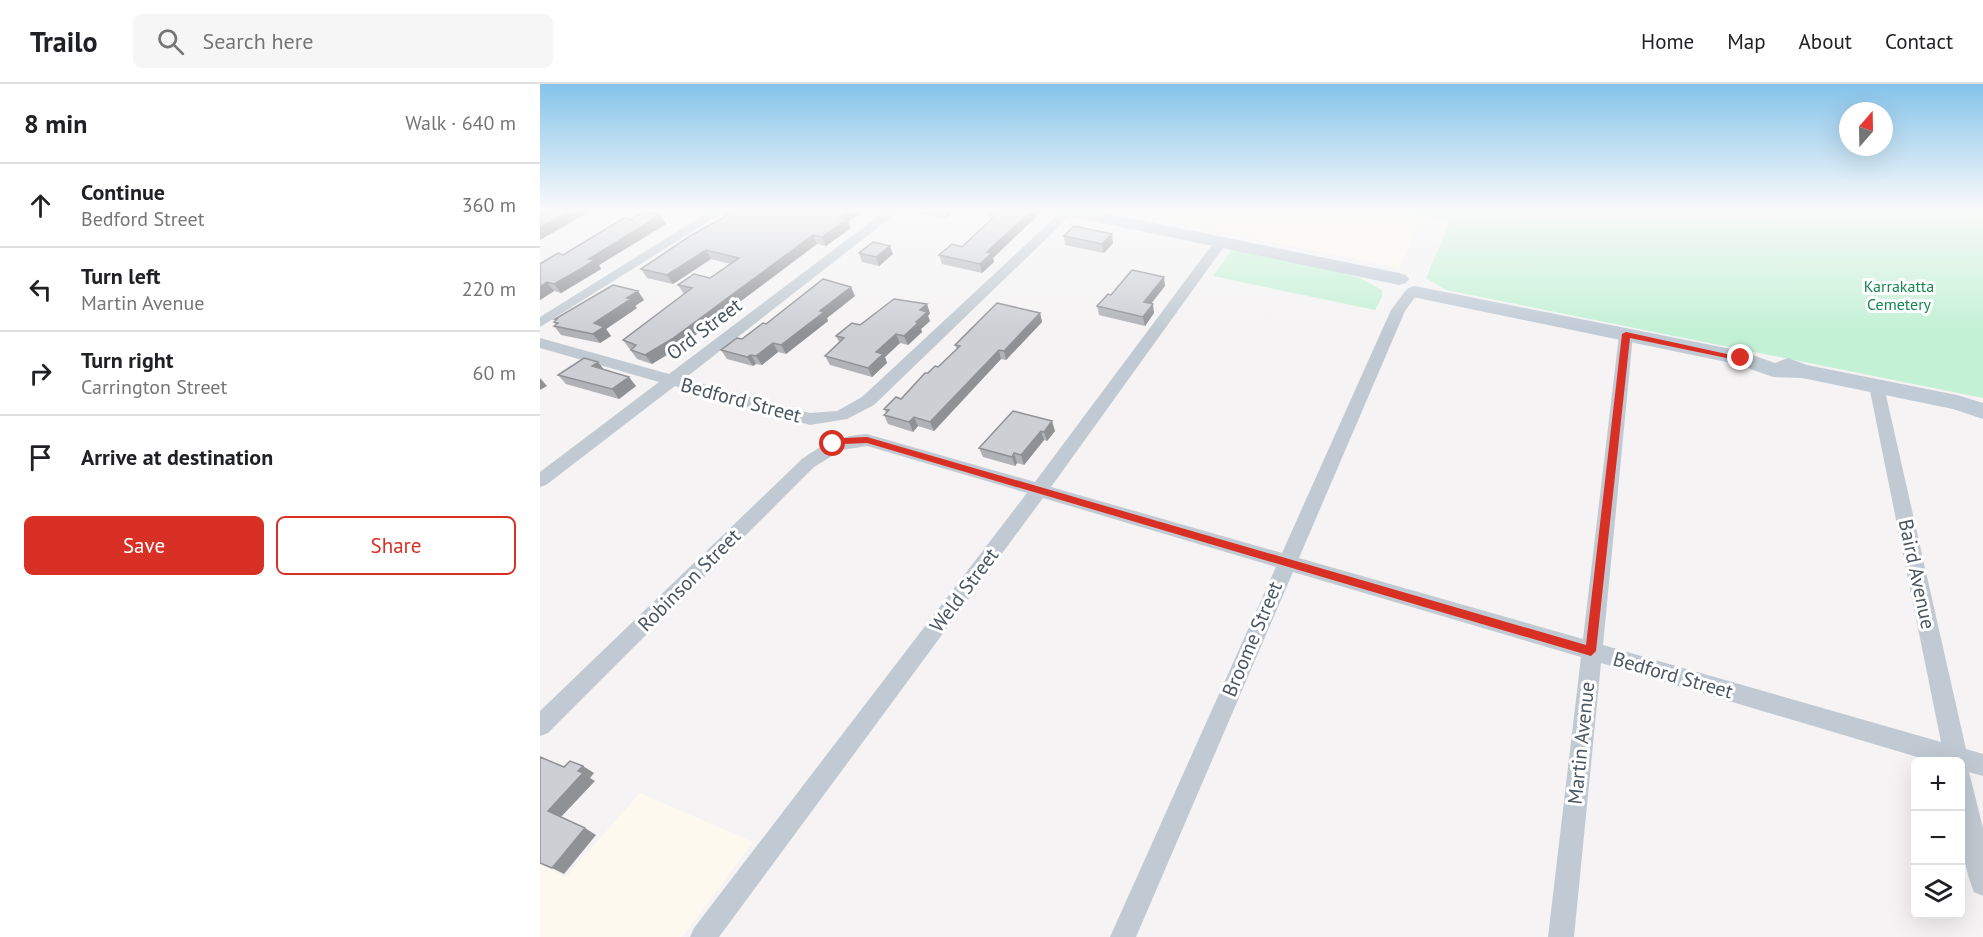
<!DOCTYPE html>
<html lang="en">
<head>
<meta charset="utf-8">
<style>
  body { margin:0; font-family:"PT Sans",sans-serif; background:#f6f6f6; color:#202124 }
  .controls { position:absolute; right:18px; bottom:18px; display:grid; overflow:hidden; border-radius:9px; box-shadow:0 6px 24px #0002 }
  .controls button { width:54px; height:54px; display:grid; place-items:center; padding:0; border:0; border-bottom:2px solid #e0e0e0; background:#fff; color:#202124; font:30px sans-serif }
  .compass { position:absolute; left:1299px; top:18px; width:54px; height:54px; border-radius:50%; background:#fff; box-shadow:0 6px 24px #0002; rotate:20deg }
  .stop { position:absolute; width:18px; height:18px; margin:-14px; border:4px solid #d93025; border-radius:50%; background:#fff }
  .stop.end { background:#d93025; border-color:#fff; box-shadow:0 2px 6px #0008 }
  .list { margin:0; padding:0; list-style:none }
  h2 { display:flex; justify-content:space-between; align-items:center; height:78px; margin:0; padding:0 24px; font-size:26px }
  h2 small { font-size:20px; font-weight:400; color:#757577 }
  .list li { display:grid; grid-template-columns:39px 1fr auto; gap:18px; align-items:center; box-sizing:border-box; height:84px; padding:0 24px; border-top:2px solid #e0e0e0 }
  .list b { display:block; font-size:22px; white-space:nowrap }
  .list p { margin:0; font-size:20px; white-space:nowrap; color:#757577 }
  .list em { font-size:20px; font-style:normal; color:#757577 }
  .actions { display:flex; gap:12px; padding:18px 24px }
  .actions a { flex:1; padding:14px 0; border:2px solid #d93025; border-radius:9px; text-align:center; font-size:21px; color:#d93025 }
  .actions .main { background:#d93025; color:#fff }
  .icon { flex:none; width:33px; height:33px; fill:none; stroke:currentColor; stroke-width:2; stroke-linecap:round; stroke-linejoin:round }
  .map { position:relative; flex:none; width:1443px; height:853px; overflow:hidden }
  header { display:flex; align-items:center; gap:36px; box-sizing:border-box; height:84px; padding:0 30px; background:#fff; border-bottom:2px solid #e0e0e0 }
  header strong { font-size:28px }
  nav { display:flex; gap:33px; margin-inline-start:auto; font-size:21px }
  .search { width:420px; height:54px; background:#f6f6f6; display:flex; align-items:center; gap:15px; box-sizing:border-box; padding:0 21px; border-radius:9px; color:#757577; font-size:22px }
  main { display:flex }
  aside { flex:1; background:#fff }
  .map>svg:first-child { display:block }
  .commercial { fill:#fdf9ef }
  .green { fill:#c3f1d5 }
  .lines { fill:none; stroke-linecap:round; stroke-linejoin:round }
  .street { fill:#c1cad2; fill-rule:evenodd }
  .secondary { fill:#c1cbd6; fill-rule:evenodd }
  .wall { fill:#b0b2b7 }
  .shaded-wall { fill:#909195 }
  .building { fill:#cdcfd5; stroke:#909195; stroke-width:1.5 }
  .route { fill:#d93025 }
  .labels { text-anchor:middle; dominant-baseline:central; stroke-width:6; stroke-linejoin:round; paint-order:stroke }
  .far-park-label { font-size:16px; fill:#17864f; stroke:#fff }
  .street-label { font-size:20px; fill:#4a5661; stroke:#fff }
</style>
</head>
<body>
<header>
<strong>Trailo</strong>
<div class="search"><svg class="icon" aria-label="search" viewBox="0 0 24 24"><circle cx="10" cy="10" r="6"/><path d="M15 15l6 6"/></svg>Search here</div>
<nav><a>Home</a><a>Map</a><a>About</a><a>Contact</a></nav>
</header>
<main>
<aside>
<h2>8 min<small>Walk · 640 m</small></h2>
<ul class="list">
<li><svg class="icon" aria-label="ahead" viewBox="0 0 24 24"><path d="M12 20V5M6 11l6-6 6 6"/></svg><div><b>Continue</b><p>Bedford Street</p></div><em>360 m</em></li>
<li><svg class="icon" aria-label="left" viewBox="0 0 24 24"><path d="M17 20v-9H6M10 6l-5 5 5 5"/></svg><div><b>Turn left</b><p>Martin Avenue</p></div><em>220 m</em></li>
<li><svg class="icon" aria-label="right" viewBox="0 0 24 24"><path d="M7 20v-9h11M14 6l5 5-5 5"/></svg><div><b>Turn right</b><p>Carrington Street</p></div><em>60 m</em></li>
<li><svg class="icon" aria-label="arrive" viewBox="0 0 24 24"><path d="M6 21V4h12l-3 4 3 4H6"/></svg><div><b>Arrive at destination</b></div></li>
</ul>
<div class="actions"><a class="main">Save</a><a>Share</a></div>
</aside>
<div class="map">
<svg width="1443" height="853" viewBox="0 0 1443 853">
  <rect width="100%" height="100%" fill="#f5f3f3"/>
  <path class="commercial" d="M581 127H849L882 133 859 184Z
    M100 709 213 758 142 853H0V780L26 793Z"/>
  <path class="green" d="M849 127H1443V314L906 206 886 194 910 138Z
    M692 166 796 187 820 194 842 206V213L835 226 673 192Z"/>
  <g class="lines">
    <path class="street" d="M0 127H9L0 133Z
      M170 127H185L0 243V233Z
      M345 127H359L144 295 270 329 297 327 322 313 522 127H535L334 321 307 335 270 341 135 302 6 401 0 403V388L119 298 0 264V254L129 290Z
      M682 153 688 157 511 403 742 469 851 226 866 206H876L878 209 865 227 759 474 1043 555 1079 251 1081 248H1091L1093 251 1063 561 1401 658 1329 302 1337 297 1343 298 1426 665 1443 670V692L1429 688 1443 744V812L1434 808C1417 767 1420 721 1420 678H1394L1061 579 1034 853H1008L1041 573 753 488 596 853H570L736 483 503 414 179 853H150L154 844 487 409 327 362 302 366 274 383 8 649 0 652V627L262 375C282 360 302 351 327 350L495 398 677 154Z"/>
    <path class="secondary" d="M520 127H555L859 189 866 191 869 195 866 199 859 201 529 132 523 131Z
      M875 202 1201 267 1235 279 1248 274 1267 281 1417 311 1443 319V335L1413 325 1262 294 1233 293 1196 280 868 212 865 208 868 204Z"/>
  </g>
  <path class="wall" d="M377 127H415L407 133 400 134 378 129Z
    M448 127H500V129L453 174 454 178 442 189 402 180 399 171 422 163 453 134H450Z
    M185 130 308 138 311 144 286 162 277 160 138 264 112 280 97 275 83 256 144 210 138 201 170 194 191 180 171 175 133 200 107 194 101 185 186 132Z
    M120 131 126 140 59 181 61 185 43 196 21 209 14 207 0 216V180L23 171 90 136Z
    M524 152 573 159 564 169 525 161Z
    M319 169 353 170 339 182 322 178Z
    M625 202 611 220 614 229 605 242 559 231 557 222 571 211Z
    M315 212 287 234 288 237 246 270 238 268 222 281 216 280 213 282 187 275 181 266 202 255 226 240Z
    M104 216 95 222 97 224 66 245 71 252 60 259 21 251 14 242 16 241 14 238 16 236 15 235Z
    M390 229 388 232 390 237 381 245 382 248 368 261 360 259 345 273 347 279 332 293 290 281 285 272 299 258 296 252 320 241Z
    M500 229 502 238 466 276 461 275 394 347 378 342 373 348 348 340 344 331 346 329 344 325 361 315 388 289 398 283 417 265 415 261Z
    M58 278 64 286 96 302 79 315 26 300 18 291Z
    M473 327 515 347 507 357 504 356 484 381 477 379 475 382 443 373 439 364Z"/>
  <path class="shaded-wall" d="M30 127H51L0 156V143Z
    M308 127H323L308 138 311 144 286 162 282 153 299 133Z
    M405 127H415L407 133Z
    M491 127H500V129L453 174 454 178 442 189 440 180 447 168Z
    M120 131 126 140 59 181 61 185 21 209 14 200 49 175Z
    M572 150 573 159 564 169 562 160Z
    M273 151 277 160 138 264 112 280 105 271Z
    M350 162 353 170 339 182 336 173Z
    M166 166 171 175 133 200 127 191Z
    M624 193 625 202 605 227 604 218Z
    M7 198 14 207 0 216V203Z
    M311 203 315 212 287 234 288 237 246 270 241 261 280 227Z
    M98 207 104 216 95 222 97 224 66 245 71 252 60 259 53 250 54 239Z
    M387 220 390 229 388 232 390 237 381 245 382 248 368 261 364 252 376 238 380 226Z
    M613 220 614 229 605 242 603 233Z
    M500 229 502 238 466 276 464 267Z
    M356 250 360 259 345 273 347 279 332 293 328 284 336 268Z
    M233 259 238 268 222 281 216 272Z
    M459 266 461 275 394 347 390 338Z
    M211 271 216 280 213 282 207 273Z
    M58 278 65 287 52 282Z
    M89 293 96 302 79 315 72 305Z
    M0 294 7 302 0 306Z
    M374 333 378 342 373 348 369 338Z
    M512 337 515 347 507 357 504 348Z
    M501 347 504 356 484 381 481 371Z
    M474 369 477 379 475 382 472 373Z
    M43 682 54 689 50 694 55 697 20 734 8 727 38 687Z
    M45 744 56 751 24 790 12 784Z"/>
  <path class="building" d="M7 127H30L0 143V131L5 128 9 129Z
    M190 127H308L299 133 307 135 282 153 273 151 132 255 105 271 91 266 96 261 83 256 152 204 138 201 154 190 170 194 199 174 166 166 127 191 101 185 150 152 188 131 185 130Z
    M459 127H491L447 168 452 169 440 180 399 171 412 160 422 163 460 127Z
    M104 128 120 131 49 175 55 176 37 187 14 200 7 198 0 203V180L18 169 23 171 84 134 90 136Z
    M534 142 572 150 562 160 524 152Z
    M333 158 350 162 336 173 319 169Z
    M592 186 624 193 604 218 613 220 603 233 557 222 568 210 571 211Z
    M283 195 311 203 280 227 284 228 241 261 233 259 216 272 211 271 207 273 181 266 197 254 202 255 223 239 226 240Z
    M73 201 98 207 87 214 91 215 54 239 64 243 53 250 14 242 18 239 14 238 17 235H15Z
    M354 215 387 220 380 226 387 228 376 238 378 239 364 252 356 250 336 268 343 270 328 284 285 272 304 254 296 252 312 239 320 241Z
    M457 219 500 229 464 267 459 266 390 338 374 333 369 338 344 331 349 326 344 325 356 313 361 315 385 289H388L395 282 398 283 420 262 415 261Z
    M44 274 58 278 52 282 89 293 72 305 18 291Z
    M473 327 512 337 504 348 501 347 481 371 474 369 472 373 439 364Z
    M0 673 24 683 30 677 43 682 38 687 43 689 8 727 45 744 12 784 0 779Z"/>
  <linearGradient id="sky" x2="0" y2="1"><stop stop-color="#85c3ea"/><stop offset="0.51" stop-color="#fafafa"/><stop offset="1" stop-color="#fafafa" stop-opacity="0"/></linearGradient>
  <rect width="1443" height="247" fill="url(#sky)"/>
  <path class="route" d="M1086 248 1205 274 1201 277 1090 254 1056 567 1051 572 327 359 304 360 293 364 289 360 304 354 327 353 1046 561 1082 250Z"/>
  <g class="labels">
    <g class="far-park-label">
      <text x="1359" y="202">Karrakatta<tspan x="1359" dy="18">Cemetery</tspan></text>
    </g>
    <g class="street-label">
      <text transform="translate(164 245) rotate(-37)">Ord Street</text>
      <text transform="translate(201 316) rotate(15)">Bedford Street</text>
      <text transform="translate(1377 490) rotate(78)">Baird Avenue</text>
      <text transform="translate(149 496) rotate(-45)">Robinson Street</text>
      <text transform="translate(424 506) rotate(-53)">Weld Street</text>
      <text transform="translate(712 555) rotate(-67)">Broome Street</text>
      <text transform="translate(1133 591) rotate(16)">Bedford Street</text>
      <text transform="translate(1041 659) rotate(-84)">Martin Avenue</text>
    </g>
  </g>
</svg>
<div class="controls">
<button>+</button>
<button>−</button>
<button><svg class="icon" aria-label="layers" viewBox="0 0 24 24"><path d="M12 4l9 5-9 5-9-5zM3 14l9 5 9-5"/></svg></button>
</div>
<svg class="compass" viewBox="-18 -18 36 36"><path d="M0-13l5 13h-10z" fill="#e53935"/><path d="M0 13l5-13h-10z" fill="#757577"/></svg>
<div class="stop" style="left:293px;top:360px"></div>
<div class="stop end" style="left:1201px;top:274px"></div>
</div>
</main>
</body>
</html>
